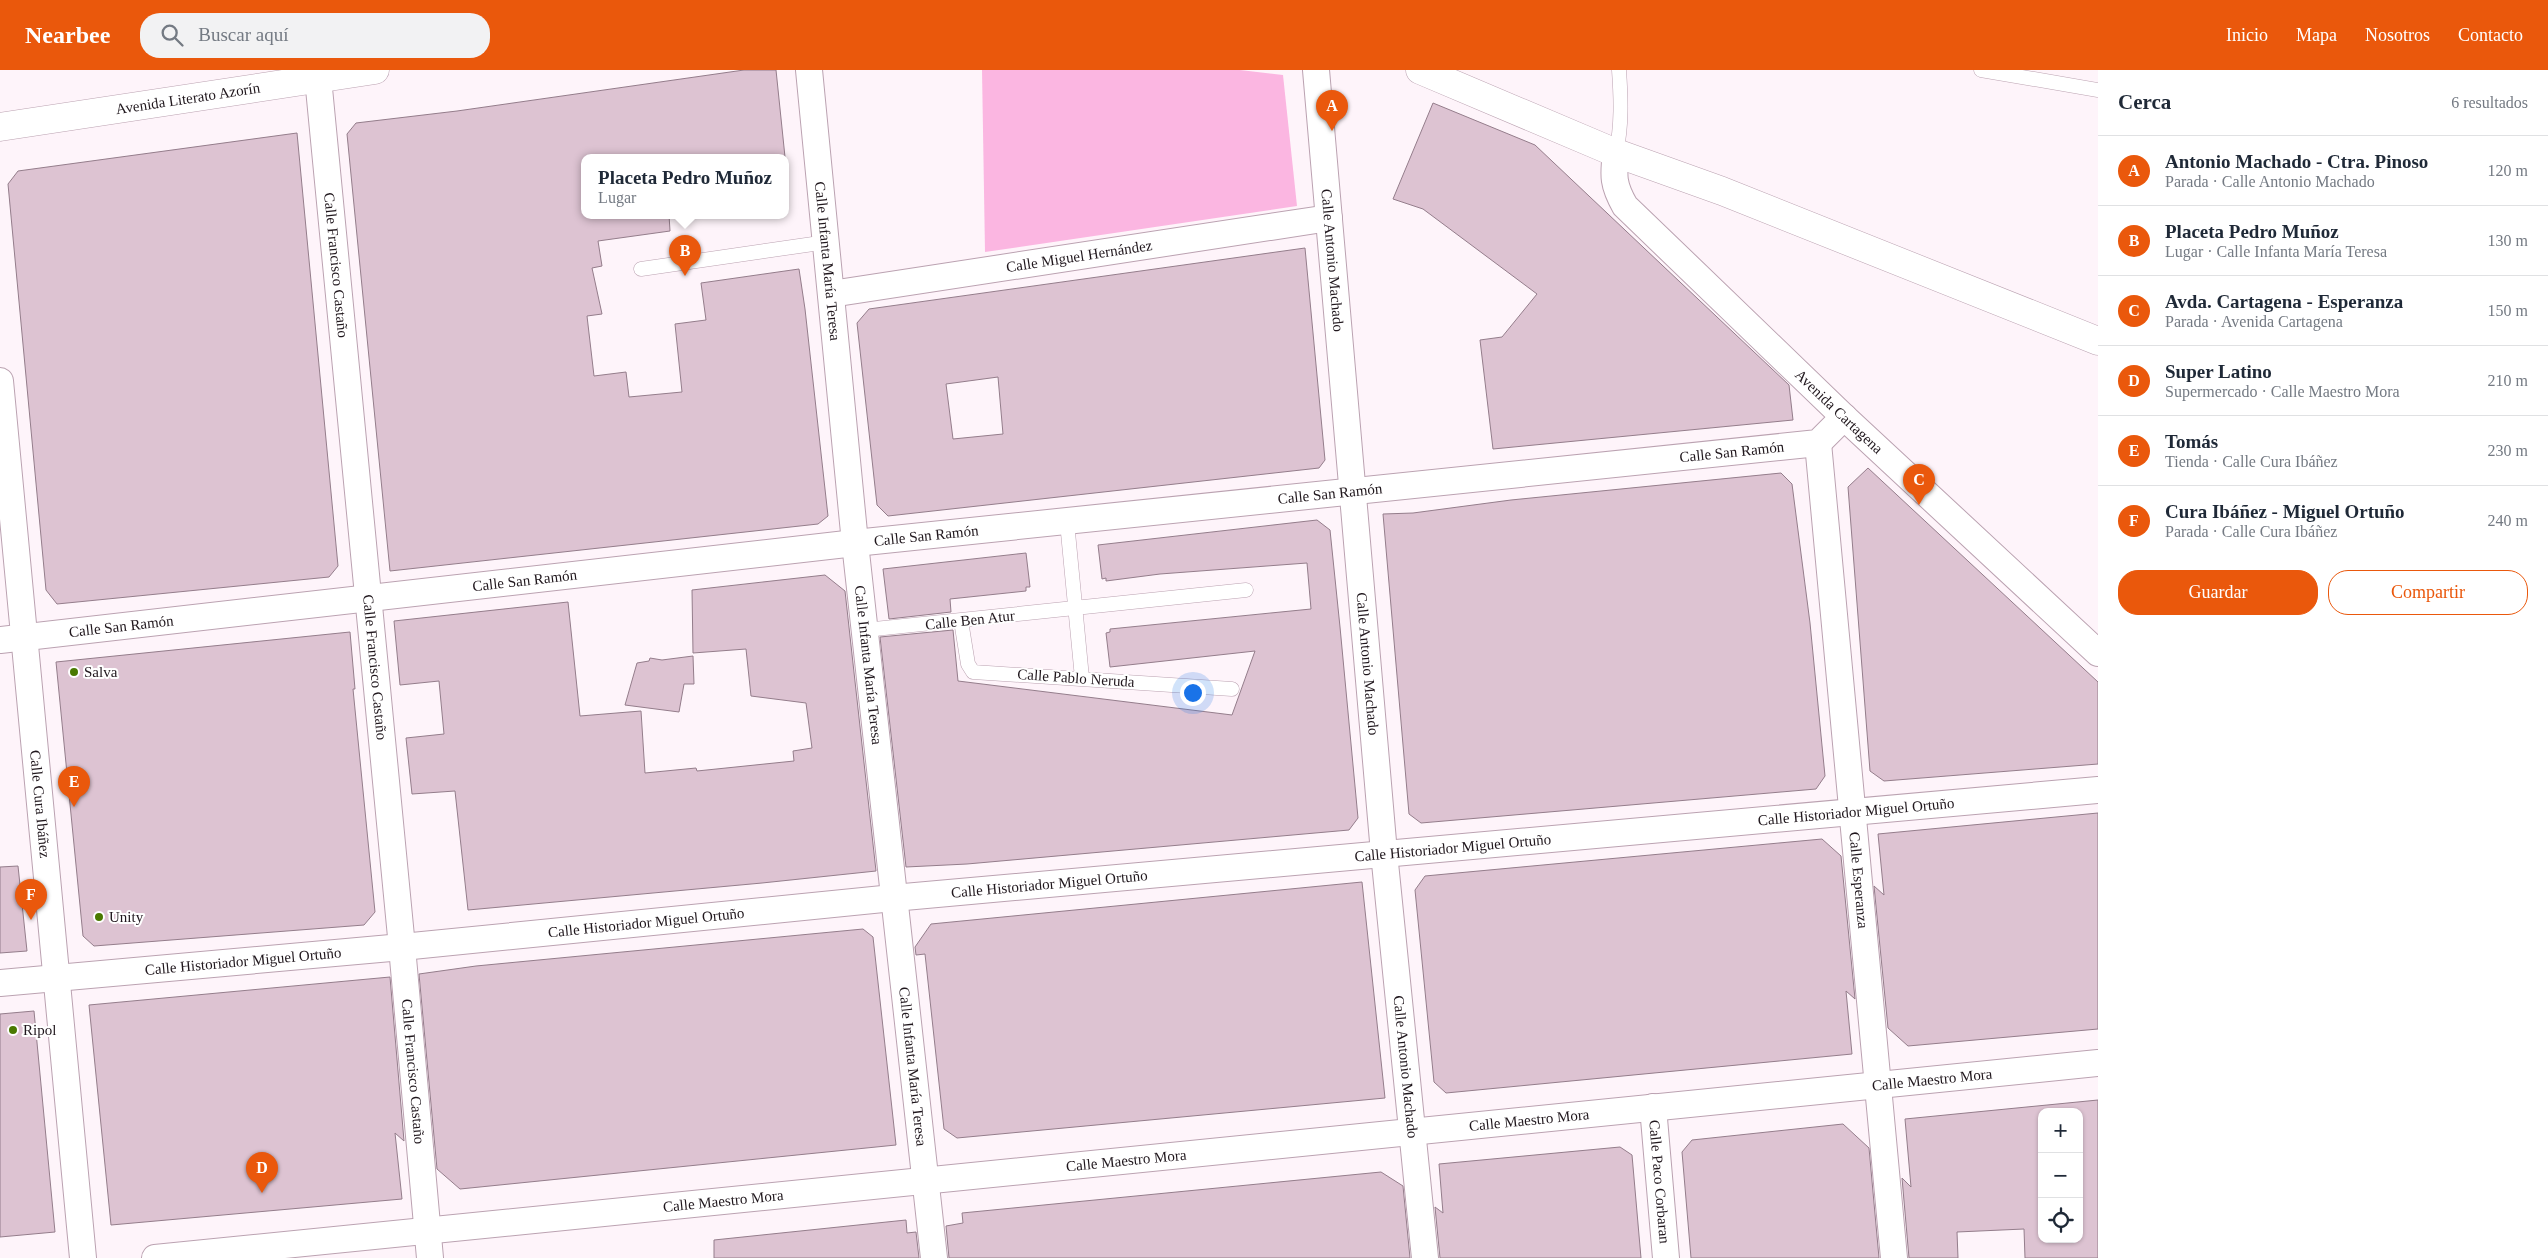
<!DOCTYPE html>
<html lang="es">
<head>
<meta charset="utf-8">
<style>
  body { margin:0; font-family:Georgia,serif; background:#f2f2f3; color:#1f2937 }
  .controls { position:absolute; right:15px; bottom:15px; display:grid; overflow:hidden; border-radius:10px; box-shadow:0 1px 4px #0004 }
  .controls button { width:45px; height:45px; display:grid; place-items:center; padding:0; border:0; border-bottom:1px solid #e0e1e3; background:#fff; color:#1f2937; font:25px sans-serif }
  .you { position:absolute; left:1192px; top:622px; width:18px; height:18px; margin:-12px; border:4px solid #fff; border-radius:50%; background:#1a73e8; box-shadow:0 0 0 8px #1a73e833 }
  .badge { display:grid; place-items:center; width:32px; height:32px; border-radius:50%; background:#ea580c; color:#fff; font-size:16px; font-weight:700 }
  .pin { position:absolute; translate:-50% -41px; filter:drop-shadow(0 1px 2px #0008) }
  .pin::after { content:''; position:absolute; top:26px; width:18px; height:15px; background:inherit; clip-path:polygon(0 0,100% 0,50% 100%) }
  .popup { position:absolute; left:581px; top:84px; width:208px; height:65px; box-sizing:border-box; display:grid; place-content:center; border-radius:10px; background:#fff; filter:drop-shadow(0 1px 4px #0005); font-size:16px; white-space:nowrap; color:#747a83 }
  .popup b { font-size:19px; color:#1f2937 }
  .popup::after { content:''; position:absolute; left:50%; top:100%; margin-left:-10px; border:10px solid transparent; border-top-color:#fff }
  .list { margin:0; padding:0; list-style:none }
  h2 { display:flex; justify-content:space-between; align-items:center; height:65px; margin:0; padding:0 20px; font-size:21px }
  h2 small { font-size:16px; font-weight:400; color:#747a83 }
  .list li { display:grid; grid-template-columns:32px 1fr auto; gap:15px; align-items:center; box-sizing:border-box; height:70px; padding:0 20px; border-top:1px solid #e0e1e3 }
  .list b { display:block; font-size:19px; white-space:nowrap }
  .list p { margin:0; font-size:16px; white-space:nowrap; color:#747a83 }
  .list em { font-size:16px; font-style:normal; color:#747a83 }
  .actions { display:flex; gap:10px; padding:15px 20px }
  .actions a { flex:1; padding:11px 0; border:1px solid #ea580c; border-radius:20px; text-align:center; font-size:18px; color:#ea580c }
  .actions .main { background:#ea580c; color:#fff }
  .icon { flex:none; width:28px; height:28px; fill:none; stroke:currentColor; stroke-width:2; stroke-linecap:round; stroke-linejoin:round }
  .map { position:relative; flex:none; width:2098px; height:1188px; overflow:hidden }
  header { display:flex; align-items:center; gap:30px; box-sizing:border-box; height:70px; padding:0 25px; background:#ea580c; color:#fff }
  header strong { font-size:24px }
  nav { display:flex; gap:28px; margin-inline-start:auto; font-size:18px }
  .search { width:350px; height:45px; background:#f2f2f3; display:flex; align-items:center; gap:12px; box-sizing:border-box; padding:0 18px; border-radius:20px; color:#747a83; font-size:19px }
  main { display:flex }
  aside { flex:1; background:#fff }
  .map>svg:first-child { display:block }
  .green { fill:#fbb6e1 }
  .building { fill:#ddc3d2; stroke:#947d8b; fill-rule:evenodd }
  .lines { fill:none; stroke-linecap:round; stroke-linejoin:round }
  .lane-casing { stroke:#bba2b1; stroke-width:15 }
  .street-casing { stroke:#bba2b1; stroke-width:28 }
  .secondary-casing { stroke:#bba2b1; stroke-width:29 }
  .primary-casing { stroke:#bba2b1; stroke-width:29 }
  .lane { stroke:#fff; stroke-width:14 }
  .street { stroke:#fff; stroke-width:26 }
  .secondary { stroke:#fff; stroke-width:28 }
  .primary { stroke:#fff; stroke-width:28 }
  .poi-dot { fill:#497900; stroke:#fff; stroke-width:2 }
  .labels { text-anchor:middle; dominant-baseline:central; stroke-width:4; stroke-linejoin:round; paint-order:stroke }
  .street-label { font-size:15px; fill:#20171d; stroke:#fff }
  .poi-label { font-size:15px; fill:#20171d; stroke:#fff; text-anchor:start }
</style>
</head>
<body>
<header>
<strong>Nearbee</strong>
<div class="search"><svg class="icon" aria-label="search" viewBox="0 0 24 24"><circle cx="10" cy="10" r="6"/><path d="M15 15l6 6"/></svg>Buscar aquí</div>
<nav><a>Inicio</a><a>Mapa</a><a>Nosotros</a><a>Contacto</a></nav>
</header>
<main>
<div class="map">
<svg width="2098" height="1188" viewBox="0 0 2098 1188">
  <rect width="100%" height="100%" fill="#fef4fa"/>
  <path class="green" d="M982 0H1240L1283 5 1297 136 985 182Z"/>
  <path class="building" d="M744 0H776L785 87H585V145H669L670 161 598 171 602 196 592 198 602 244 587 246 594 306 626 302 629 327 682 322 675 254 706 250 701 213 799 199 805 239 828 446 818 454 390 501 347 64 356 53 457 41Z
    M1433 33 1535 75 1789 315 1793 350 1493 379 1480 270 1502 267 1537 224 1423 139 1393 129Z
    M297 63 338 496 329 507 57 534 46 520 8 114 18 101Z
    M1305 178 1325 390 1319 398 888 446 877 435 857 253 869 239ZM998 307 1003 364 953 369 946 314Z
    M1868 398 2098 612V694L1884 711 1870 701 1848 417Z
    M1781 403 1792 414 1810 553 1825 706 1816 719 1421 753 1409 744 1383 444 1413 443 1511 430Z
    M1317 450 1330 460 1340 557 1358 748 1349 760 967 794 906 797 880 567 953 560 958 611 1232 645 1255 581 1110 597 1106 563 1110 562V559L1311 539 1307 493 1160 504 1106 511V508L1102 509 1098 475Z
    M1026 483 1030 517H1026V521L950 529 951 542 889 549 883 499Z
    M825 505 845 521 876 801 762 813 468 840 455 721 412 724 406 668 444 664 439 611 400 615 394 551 568 532 580 646 641 641 645 703 696 698 697 701 794 691 793 681 812 678 806 633 751 626 746 579 693 583 692 520Z
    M350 562 355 619H353L375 842 364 855 94 876 83 866 56 592Z
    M693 586 694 614H684L679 642 625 635 637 593 649 591 650 588 662 590Z
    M2098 743V959L1908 976 1888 958 1874 816 1884 825 1878 764Z
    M1822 769 1841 786 1855 929 1846 921 1852 984 1446 1023 1434 1012 1415 820 1425 806Z
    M18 796 27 881 0 883V797Z
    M1362 812 1385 1028 957 1068 944 1059 925 884 916 885 915 877 931 854Z
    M863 859 873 867 896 1075 460 1119 437 1099 419 904 476 896Z
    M390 907 404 1071 395 1063 402 1129 111 1155 89 935Z
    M34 941 55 1162 0 1167V944Z
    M2098 1030V1188H2025L2024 1159 1957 1162 1958 1188H1909L1902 1108 1911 1117 1905 1049ZM2042 1042H2079V1169H2042Z
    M1843 1054 1869 1078 1879 1188H1691L1682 1082 1692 1070Z
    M1620 1077 1632 1085 1641 1188H1440L1435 1137 1443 1143 1439 1094Z
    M1381 1102 1403 1116 1410 1188H949L946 1156 963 1153 962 1143Z
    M906 1150 907 1163 916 1162 919 1188H714V1170Z"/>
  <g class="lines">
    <g class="lane-casing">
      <path id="lane" d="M1981 0 2098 20
        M1616 83C1622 55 1621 28 1619 0
        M641 199 827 172
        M1067 452 1082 608
        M961 551 968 594 973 602 1232 619
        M865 560 1246 520"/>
    </g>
    <g class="street-casing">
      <g id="street">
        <path id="s1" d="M809 0 855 473 934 1188"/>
        <path id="s2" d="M1316 0 1384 783 1425 1188"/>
        <path id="s3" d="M318 8 402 877 430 1188"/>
        <path id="s4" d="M1616 83C1613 106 1613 115 1625 136L1844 347 2098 583"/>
        <path id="s5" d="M831 224 1329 148"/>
        <path id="s6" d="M0 311 83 1188"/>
        <path id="s7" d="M1818 373 1894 1188"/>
        <path id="s8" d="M0 570 855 473 1818 373 1844 347"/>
        <path id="s9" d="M0 913 402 877 893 828 2098 720"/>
        <path id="s10" d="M1653 1037 1666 1188"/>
        <path id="s11" d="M155 1188 2098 993"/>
      </g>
    </g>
    <g class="secondary-casing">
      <g id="secondary">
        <path id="s12" d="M0 57 375 0"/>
      </g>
    </g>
    <g class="primary-casing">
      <path id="primary" d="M1420 0 1616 83 1722 121 2098 271"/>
    </g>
    <use href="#lane" class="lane"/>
    <use href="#street" class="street"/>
    <use href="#secondary" class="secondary"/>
    <use href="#primary" class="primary"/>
  </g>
  <g class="poi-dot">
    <circle cx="74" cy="602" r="5"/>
    <circle cx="99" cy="847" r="5"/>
    <circle cx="13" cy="960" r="5"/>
  </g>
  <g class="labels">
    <g class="street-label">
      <text stroke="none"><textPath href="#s12" startOffset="190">Avenida Literato Azorín</textPath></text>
      <text stroke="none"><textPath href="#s5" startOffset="251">Calle Miguel Hernández</textPath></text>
      <text stroke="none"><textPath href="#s1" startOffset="192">Calle Infanta María Teresa</textPath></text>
      <text stroke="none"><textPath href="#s2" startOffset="191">Calle Antonio Machado</textPath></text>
      <text stroke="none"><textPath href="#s3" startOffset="188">Calle Francisco Castaño</textPath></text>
      <text stroke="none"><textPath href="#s4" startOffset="352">Avenida Cartagena</textPath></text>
      <text stroke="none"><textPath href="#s8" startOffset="1742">Calle San Ramón</textPath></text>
      <text stroke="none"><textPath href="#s8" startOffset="1338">Calle San Ramón</textPath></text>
      <text stroke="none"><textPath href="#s8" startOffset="932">Calle San Ramón</textPath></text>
      <text stroke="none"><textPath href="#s8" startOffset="528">Calle San Ramón</textPath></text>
      <text transform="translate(970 550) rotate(-6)">Calle Ben Atur</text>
      <text stroke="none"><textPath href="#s8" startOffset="122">Calle San Ramón</textPath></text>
      <text stroke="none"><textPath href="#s1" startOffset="598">Calle Infanta María Teresa</textPath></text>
      <text stroke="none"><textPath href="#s2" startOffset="596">Calle Antonio Machado</textPath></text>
      <text stroke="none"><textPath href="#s3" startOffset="592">Calle Francisco Castaño</textPath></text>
      <text transform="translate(1076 608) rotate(4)">Calle Pablo Neruda</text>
      <text stroke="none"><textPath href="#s6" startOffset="425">Calle Cura Ibáñez</textPath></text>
      <text stroke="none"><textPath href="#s9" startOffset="1864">Calle Historiador Miguel Ortuño</textPath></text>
      <text stroke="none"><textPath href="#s9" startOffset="1459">Calle Historiador Miguel Ortuño</textPath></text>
      <text stroke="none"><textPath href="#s7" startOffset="439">Calle Esperanza</textPath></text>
      <text stroke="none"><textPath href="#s9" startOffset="1054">Calle Historiador Miguel Ortuño</textPath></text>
      <text stroke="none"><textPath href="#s9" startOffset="649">Calle Historiador Miguel Ortuño</textPath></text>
      <text stroke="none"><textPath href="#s9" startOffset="244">Calle Historiador Miguel Ortuño</textPath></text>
      <text stroke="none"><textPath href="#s1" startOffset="1002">Calle Infanta María Teresa</textPath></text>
      <text stroke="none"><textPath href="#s2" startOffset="1001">Calle Antonio Machado</textPath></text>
      <text stroke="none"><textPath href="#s3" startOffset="998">Calle Francisco Castaño</textPath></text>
      <text stroke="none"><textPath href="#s11" startOffset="1786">Calle Maestro Mora</textPath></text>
      <text stroke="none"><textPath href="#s11" startOffset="1381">Calle Maestro Mora</textPath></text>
      <text stroke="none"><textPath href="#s11" startOffset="976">Calle Maestro Mora</textPath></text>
      <text stroke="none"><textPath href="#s10" startOffset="75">Calle Paco Corbaran</textPath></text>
      <text stroke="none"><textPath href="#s11" startOffset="571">Calle Maestro Mora</textPath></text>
    </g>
    <g class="poi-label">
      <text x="84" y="602">Salva</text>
      <text x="109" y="847">Unity</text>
      <text x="23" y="960">Ripol</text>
    </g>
  </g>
</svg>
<div class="controls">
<button>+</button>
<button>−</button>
<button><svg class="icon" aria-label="locate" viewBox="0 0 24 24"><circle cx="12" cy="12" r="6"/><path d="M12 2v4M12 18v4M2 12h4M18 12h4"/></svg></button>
</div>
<div class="you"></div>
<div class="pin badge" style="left:1332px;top:61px">A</div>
<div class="pin badge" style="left:685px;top:206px">B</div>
<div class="popup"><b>Placeta Pedro Muñoz</b>Lugar</div>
<div class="pin badge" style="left:1919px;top:435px">C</div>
<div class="pin badge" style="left:262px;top:1123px">D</div>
<div class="pin badge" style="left:74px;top:737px">E</div>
<div class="pin badge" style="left:31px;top:850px">F</div>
</div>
<aside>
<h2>Cerca<small>6 resultados</small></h2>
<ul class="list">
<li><span class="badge">A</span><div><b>Antonio Machado - Ctra. Pinoso</b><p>Parada · Calle Antonio Machado</p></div><em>120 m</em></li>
<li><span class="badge">B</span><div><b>Placeta Pedro Muñoz</b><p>Lugar · Calle Infanta María Teresa</p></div><em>130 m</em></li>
<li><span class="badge">C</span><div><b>Avda. Cartagena - Esperanza</b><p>Parada · Avenida Cartagena</p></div><em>150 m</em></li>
<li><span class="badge">D</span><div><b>Super Latino</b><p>Supermercado · Calle Maestro Mora</p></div><em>210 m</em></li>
<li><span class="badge">E</span><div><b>Tomás</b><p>Tienda · Calle Cura Ibáñez</p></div><em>230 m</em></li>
<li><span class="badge">F</span><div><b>Cura Ibáñez - Miguel Ortuño</b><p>Parada · Calle Cura Ibáñez</p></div><em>240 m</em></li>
</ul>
<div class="actions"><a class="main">Guardar</a><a>Compartir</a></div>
</aside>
</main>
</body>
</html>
